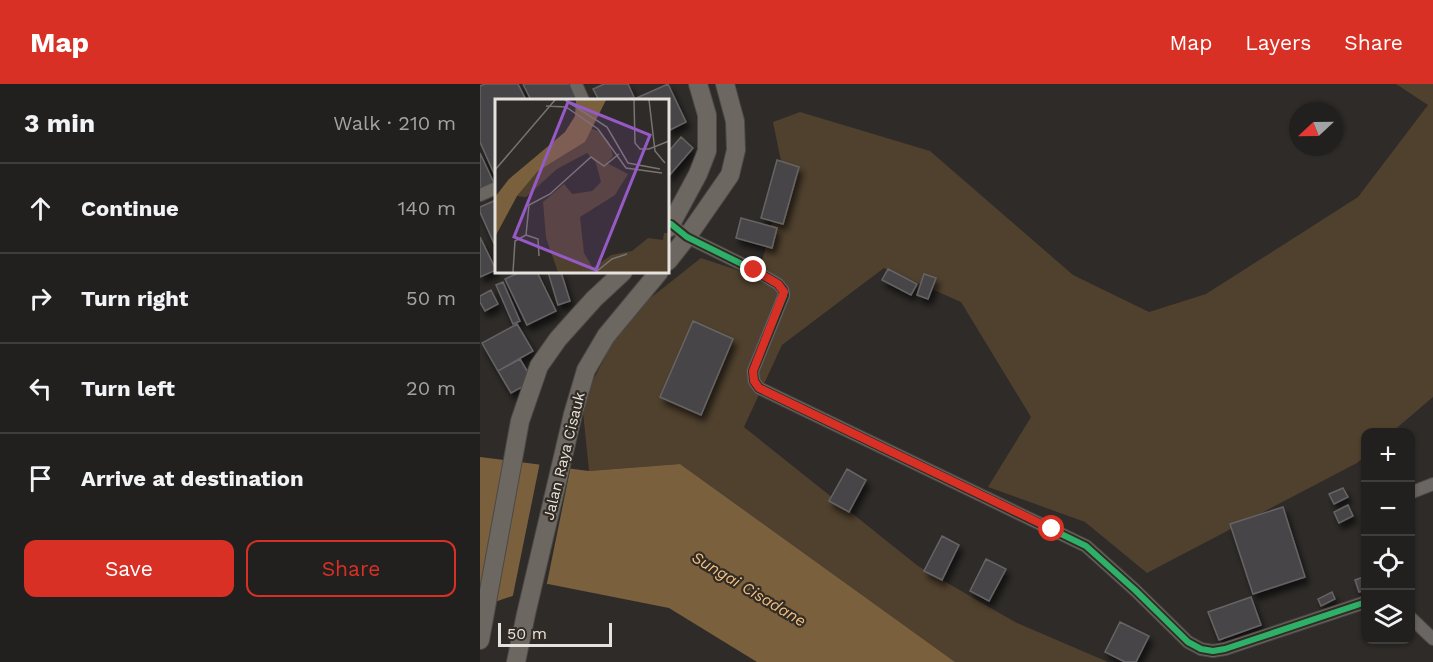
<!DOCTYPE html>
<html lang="en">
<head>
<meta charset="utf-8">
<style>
  body { margin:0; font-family:"Work Sans",sans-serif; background:#2e2d2b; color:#f1f3f6 }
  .controls { position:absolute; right:18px; bottom:18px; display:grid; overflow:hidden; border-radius:12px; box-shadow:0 2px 4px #0004 }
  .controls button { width:54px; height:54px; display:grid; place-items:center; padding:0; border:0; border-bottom:2px solid #3f3e3c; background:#22201e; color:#f1f3f6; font:30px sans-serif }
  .compass { position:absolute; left:809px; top:18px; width:54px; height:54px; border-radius:50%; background:#22201e; box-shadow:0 2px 4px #0004; rotate:248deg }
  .scale { position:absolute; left:18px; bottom:15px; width:114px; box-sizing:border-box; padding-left:6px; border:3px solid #e6e2dd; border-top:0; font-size:16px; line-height:21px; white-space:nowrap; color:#e6e2dd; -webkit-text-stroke:4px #322c24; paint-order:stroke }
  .stop { position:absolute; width:18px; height:18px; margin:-14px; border:4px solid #d93025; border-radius:50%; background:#fff }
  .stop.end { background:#d93025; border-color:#fff; box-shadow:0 2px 6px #0008 }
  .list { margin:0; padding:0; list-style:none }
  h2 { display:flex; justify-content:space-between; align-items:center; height:78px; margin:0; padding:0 24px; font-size:26px }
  h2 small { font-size:20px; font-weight:400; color:#a2a3a4 }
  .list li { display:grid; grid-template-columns:39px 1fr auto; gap:18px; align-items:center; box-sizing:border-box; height:90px; padding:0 24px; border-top:2px solid #3f3e3c }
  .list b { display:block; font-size:22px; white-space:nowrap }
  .list em { font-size:20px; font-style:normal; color:#a2a3a4 }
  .actions { display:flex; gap:12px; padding:18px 24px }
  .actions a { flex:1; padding:14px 0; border:2px solid #d93025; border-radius:12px; text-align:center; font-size:21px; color:#d93025 }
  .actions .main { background:#d93025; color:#fff }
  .icon { flex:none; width:33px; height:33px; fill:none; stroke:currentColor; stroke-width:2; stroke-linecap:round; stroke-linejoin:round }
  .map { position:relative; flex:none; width:953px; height:578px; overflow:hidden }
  header { display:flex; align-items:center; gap:36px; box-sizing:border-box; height:84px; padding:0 30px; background:#d93025; color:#fff }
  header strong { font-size:28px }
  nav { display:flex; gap:33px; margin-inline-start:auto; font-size:21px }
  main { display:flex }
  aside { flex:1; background:#22201e }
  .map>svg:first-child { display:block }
  .green { fill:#50412e }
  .water { fill:#7b603e }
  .pier { fill:#2e2b28 }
  .building { fill:#474546; stroke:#666465; stroke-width:1.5; filter:url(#shadow) }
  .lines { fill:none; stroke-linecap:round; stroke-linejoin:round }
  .street-casing { stroke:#4b4846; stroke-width:14 }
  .secondary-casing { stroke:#4b4846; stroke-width:20 }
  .street { stroke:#6a6661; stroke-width:12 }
  .secondary { stroke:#6d6762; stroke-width:18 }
  .cycleway-casing { stroke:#322c24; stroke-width:10 }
  .cycleway { stroke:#2db169; stroke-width:6 }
  .route { stroke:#d93025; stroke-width:8 }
  .labels { text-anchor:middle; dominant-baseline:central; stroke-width:4.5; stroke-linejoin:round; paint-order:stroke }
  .street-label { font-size:15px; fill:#e6e2dd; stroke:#322c24 }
  .water-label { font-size:16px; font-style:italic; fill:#f0be82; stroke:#322c24 }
  .inset-road { fill:none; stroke:#787470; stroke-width:1.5 }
  .view { fill:#965ac6; fill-opacity:0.15; stroke:#965ac6; stroke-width:3 }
  .inset-edge { fill:none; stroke:#e6e2dd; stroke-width:3 }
</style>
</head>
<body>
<header>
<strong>Map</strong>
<nav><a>Map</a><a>Layers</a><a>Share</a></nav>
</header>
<main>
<aside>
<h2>3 min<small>Walk · 210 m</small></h2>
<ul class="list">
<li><svg class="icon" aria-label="ahead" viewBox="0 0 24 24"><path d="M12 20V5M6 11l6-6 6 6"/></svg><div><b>Continue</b></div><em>140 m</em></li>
<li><svg class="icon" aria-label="right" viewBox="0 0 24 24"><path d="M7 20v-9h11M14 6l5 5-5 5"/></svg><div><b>Turn right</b></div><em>50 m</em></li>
<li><svg class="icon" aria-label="left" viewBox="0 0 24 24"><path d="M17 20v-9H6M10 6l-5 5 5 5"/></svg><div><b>Turn left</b></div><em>20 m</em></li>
<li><svg class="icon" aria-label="arrive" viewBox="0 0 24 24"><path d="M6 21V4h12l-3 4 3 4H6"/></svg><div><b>Arrive at destination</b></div></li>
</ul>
<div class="actions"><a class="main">Save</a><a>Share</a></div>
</aside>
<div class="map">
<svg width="953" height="578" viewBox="0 0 953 578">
  <defs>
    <filter id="shadow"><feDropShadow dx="3.5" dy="6" stdDeviation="3" flood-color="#0009"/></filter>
  </defs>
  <rect width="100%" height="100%" fill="#2e2b28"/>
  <path class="green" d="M916 0H953V313L912 348H886L885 372 877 379 667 489 605 438 508 403 551 333 481 218 404 184 302 261 264 343 438 482 535 538 628 578H475L200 380 109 387 102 318 145 234 221 174 278 193 304 92 293 38 320 28 450 67 593 191 669 228 726 210 878 113 948 21Z"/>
  <path class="water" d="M0 373 109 387 200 380 475 578H277L189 524 68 500 0 523Z"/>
  <path class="pier" d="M60 378 91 381 66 504 32 516Z"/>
  <path class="building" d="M5 0H38L46 16H16V94L0 58V2Z
    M43 0H90L97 16H51Z
    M124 0H148L154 13 146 16H119L113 5Z
    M188 0 206 38 188 47V16H152Z
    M201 53 213 64 188 93V68Z
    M0 69 14 99 0 105Z
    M297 76 319 83 303 140 281 134Z
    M16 116V164L0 128V123Z
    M261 134 297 144 292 164 256 154Z
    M0 153 16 186 0 193Z
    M408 185 437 200 431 211 402 196Z
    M40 188H57L76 227 47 241 25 195Z
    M68 188H81L90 217 78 221Z
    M444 190 456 194 448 215 437 211Z
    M23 198 40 237 33 240 16 201Z
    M11 206 18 220 5 227 0 218V212Z
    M213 237 253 255 221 331 180 313Z
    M37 240 53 267 18 287 2 259Z
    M40 275 53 297 31 309 18 287Z
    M367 385 386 396 369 428 349 417Z
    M863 404 868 413 854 420 849 410Z
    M868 421 873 432 859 439 854 428Z
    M803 423 825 493 773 510 750 440Z
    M462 452 479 461 462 496 444 487Z
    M506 475 526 485 509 517 490 507Z
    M886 492V506L879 508 875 496Z
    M852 508 855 515 841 522 838 515Z
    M771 513 781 541 739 556 728 528Z
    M640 538 669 552 656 578H645L625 568Z"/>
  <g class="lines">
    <g class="street-casing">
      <path id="street" d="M96 0 103 16
        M0 111 16 104
        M191 140 207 153 274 186 298 200 303 206 304 211 273 287 274 297 279 304 606 462 655 506 708 558 721 565 733 567 745 565 886 518
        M930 409 953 400
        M930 533 953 555"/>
    </g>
    <g class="secondary-casing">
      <path id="secondary" d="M188 144 191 140 218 90 227 67V31L218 0
        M188 177 207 153 250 91 256 66 255 37 245 0
        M0 556 40 337 59 282 78 255 114 215 143 188
        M36 578 46 530 93 330 106 286 126 252 179 188"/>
    </g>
    <use href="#street" class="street"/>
    <use href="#secondary" class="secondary"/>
    <g class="cycleway-casing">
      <path id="cycleway" d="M191 140 207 153 274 186 298 200 303 206 304 211 273 287 274 297 279 304 606 462 655 506 708 558 721 565 733 567 745 565 886 518"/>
    </g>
    <use href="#cycleway" class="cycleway"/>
  </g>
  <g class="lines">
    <path class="route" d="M274 186 298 200 304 208 273 287 274 297 279 304 572 445"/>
  </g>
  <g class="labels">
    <g class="street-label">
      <text transform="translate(84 372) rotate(-76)">Jalan Raya Cisauk</text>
    </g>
    <g class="water-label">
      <text transform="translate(269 505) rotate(31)">Sungai Cisadane</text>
    </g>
  </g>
  <g transform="translate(15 15)">
    <rect width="174" height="174" fill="#2e2b28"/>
    <path d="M94 29 104 32 114 43 118 57 112 64 133 75 120 96 85 118 89 154 98 169 116 156 137 152 153 139 168 141 169 134H174V173H63L51 139 48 103 69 85 77 95 97 92 106 83 101 64 92 54 62 70 31 98 22 97 43 72 90 43Z" fill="#50412e"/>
    <path d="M81 1H111L90 43 43 72 22 97 0 138V98L14 80 70 33 80 17Z" fill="#7b603e"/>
    <path class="inset-road" d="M70 1 112 28 133 64 165 70M139 1 140 44 145 50H154L174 42M154 1 160 52 170 64M51 7 71 8 103 30 131 69 167 74M0 71 60 1M31 136 43 140 44 157M18 173 20 142 31 136 34 106 55 95 96 58 109 67 124 55M101 173 117 160 132 155"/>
    <path class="view" d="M73 3 155 36 101 171 19 138Z"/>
    <rect width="174" height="174" class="inset-edge"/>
  </g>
</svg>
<div class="controls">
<button>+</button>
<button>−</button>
<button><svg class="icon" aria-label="locate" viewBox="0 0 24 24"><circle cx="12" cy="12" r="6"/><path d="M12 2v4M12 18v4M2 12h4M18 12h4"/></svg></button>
<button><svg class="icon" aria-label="layers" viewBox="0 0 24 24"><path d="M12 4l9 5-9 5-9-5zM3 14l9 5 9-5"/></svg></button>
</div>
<svg class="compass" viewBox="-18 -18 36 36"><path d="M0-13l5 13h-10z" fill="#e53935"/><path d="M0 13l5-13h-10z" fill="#a2a3a4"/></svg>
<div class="scale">50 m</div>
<div class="stop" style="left:572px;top:445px"></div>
<div class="stop end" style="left:274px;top:186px"></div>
</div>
</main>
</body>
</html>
